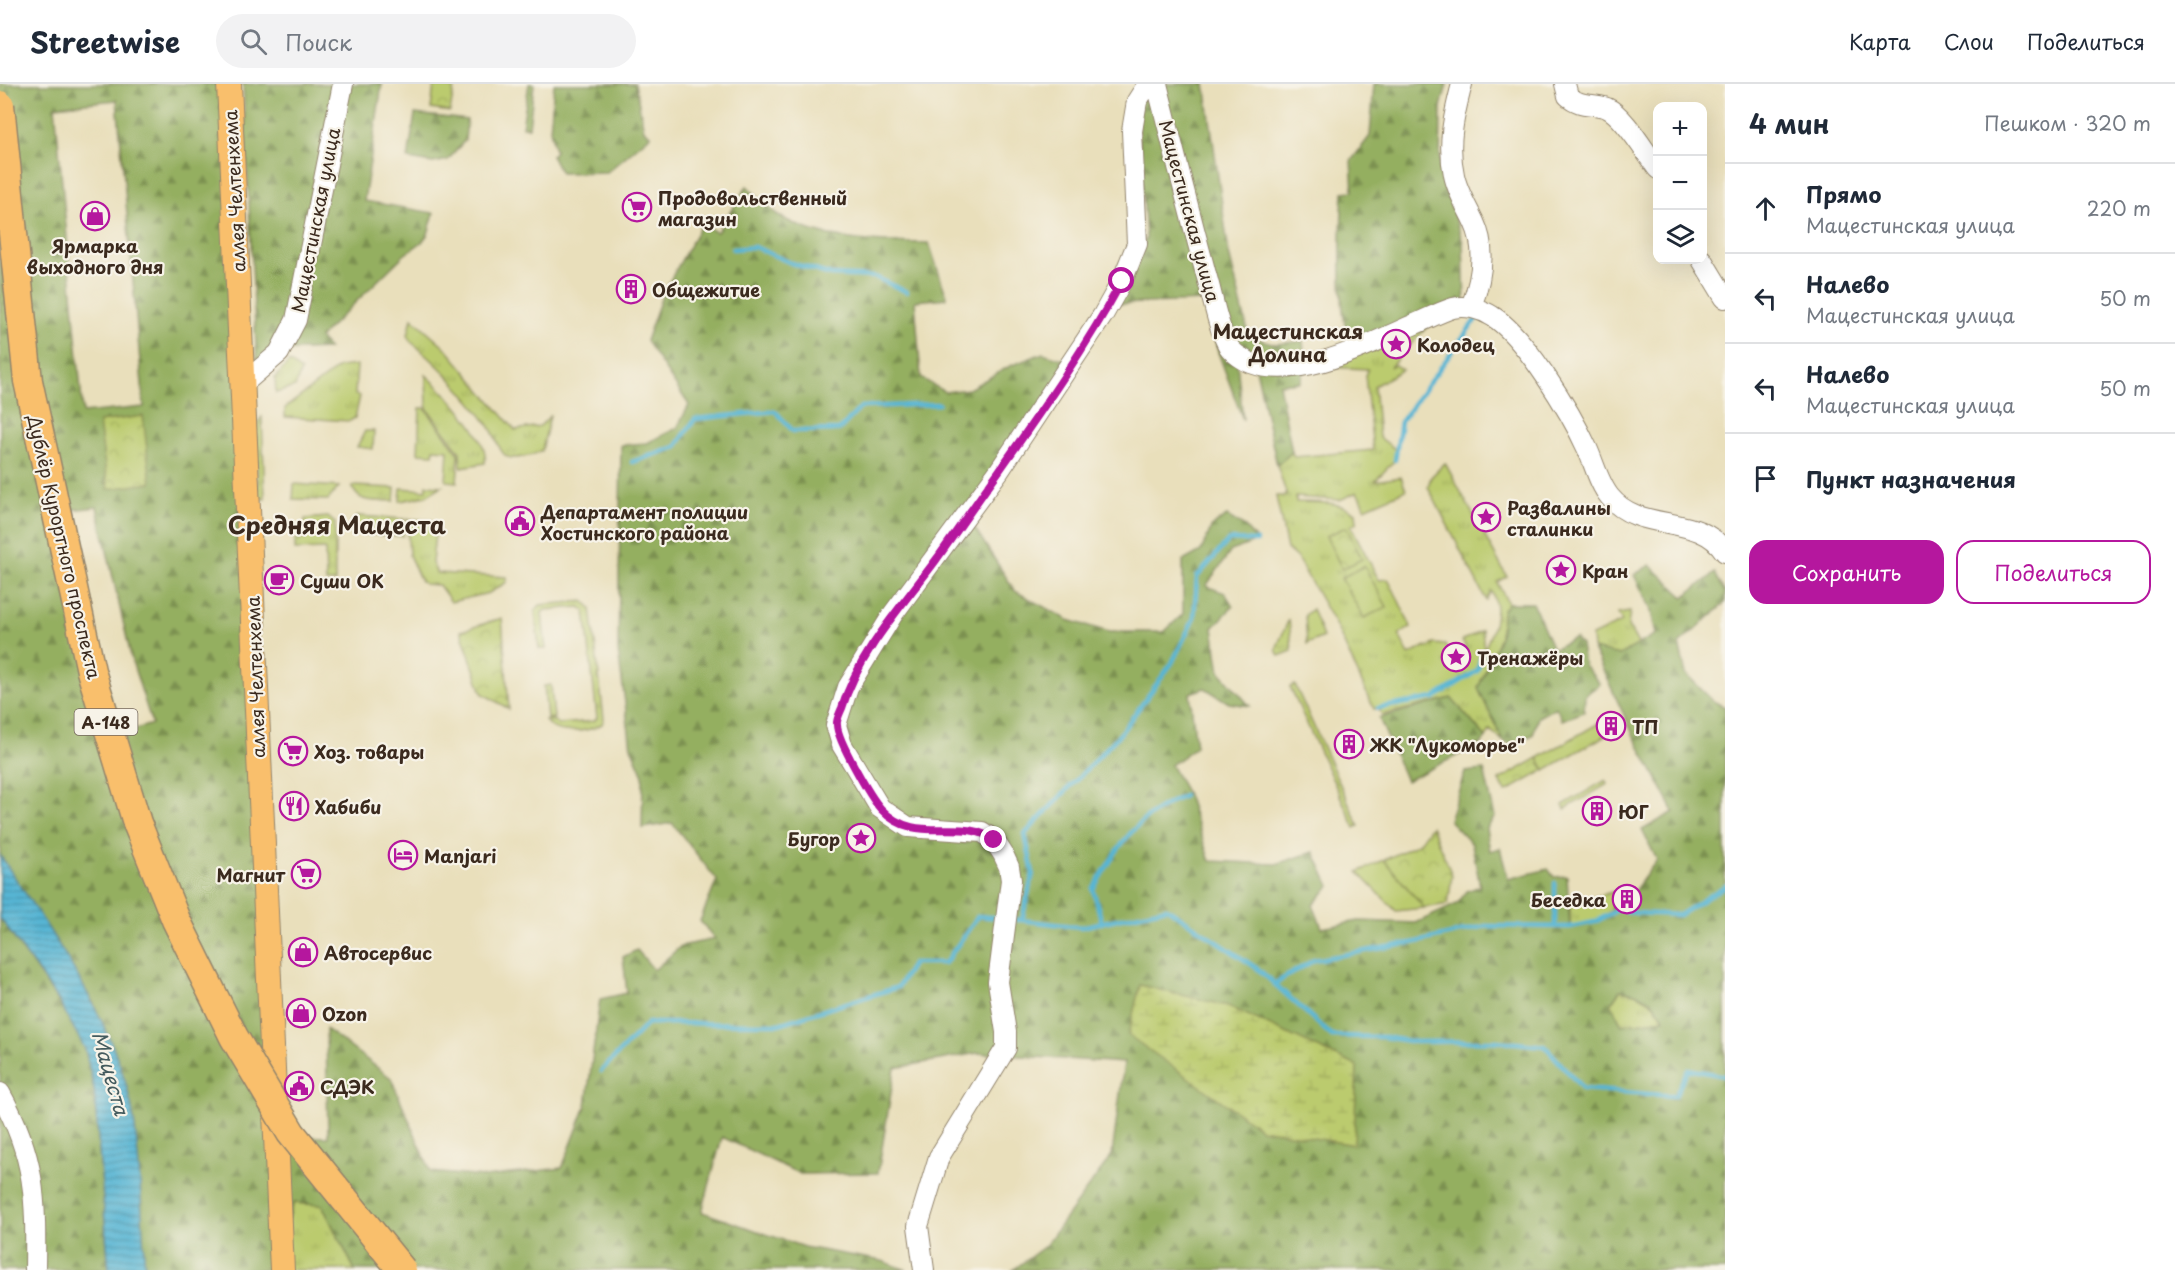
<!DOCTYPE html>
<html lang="ru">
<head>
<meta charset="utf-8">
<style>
  body { margin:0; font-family:"Playpen Sans",sans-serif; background:#f2f2f3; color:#1f2937 }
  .controls { position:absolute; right:18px; top:18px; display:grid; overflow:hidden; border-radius:12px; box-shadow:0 6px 24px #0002 }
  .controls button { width:54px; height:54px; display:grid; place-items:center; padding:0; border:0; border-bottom:2px solid #e0e1e3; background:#fff; color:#1f2937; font:30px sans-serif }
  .stop { position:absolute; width:18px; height:18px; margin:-14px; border:4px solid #b5179e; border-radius:50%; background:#fff }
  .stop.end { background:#b5179e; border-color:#fff; box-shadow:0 2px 6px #0008 }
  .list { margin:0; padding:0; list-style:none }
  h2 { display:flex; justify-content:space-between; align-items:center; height:78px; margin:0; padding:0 24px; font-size:26px }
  h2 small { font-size:20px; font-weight:400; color:#747a83 }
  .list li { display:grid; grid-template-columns:39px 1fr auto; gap:18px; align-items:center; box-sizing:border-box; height:90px; padding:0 24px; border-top:2px solid #e0e1e3 }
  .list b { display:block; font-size:22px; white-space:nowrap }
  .list p { margin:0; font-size:20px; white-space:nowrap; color:#747a83 }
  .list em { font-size:20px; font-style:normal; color:#747a83 }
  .actions { display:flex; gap:12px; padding:18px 24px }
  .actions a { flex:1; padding:14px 0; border:2px solid #b5179e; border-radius:18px; text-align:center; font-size:21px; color:#b5179e }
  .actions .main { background:#b5179e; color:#fff }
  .icon { flex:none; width:33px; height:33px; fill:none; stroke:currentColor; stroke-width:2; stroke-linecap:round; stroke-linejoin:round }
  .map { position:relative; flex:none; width:1725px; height:1186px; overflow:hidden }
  header { display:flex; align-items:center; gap:36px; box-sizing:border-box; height:84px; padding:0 30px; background:#fff; border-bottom:2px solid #e0e1e3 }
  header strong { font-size:28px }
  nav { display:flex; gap:33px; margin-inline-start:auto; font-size:21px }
  .search { width:420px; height:54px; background:#f2f2f3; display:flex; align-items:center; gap:15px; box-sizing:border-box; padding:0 21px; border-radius:33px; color:#747a83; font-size:22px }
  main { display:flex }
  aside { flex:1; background:#fff }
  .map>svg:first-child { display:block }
  .grass { fill:url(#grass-tufts); stroke:#7b7a46; stroke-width:1.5 }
  .forest { fill:url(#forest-firs); stroke:#686c40; stroke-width:1.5; fill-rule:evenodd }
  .wetland { fill:url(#wetland-marsh); stroke:#7b7a46; stroke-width:1.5 }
  .park { fill:url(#park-crowns); stroke:#7b7a46; stroke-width:1.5 }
  .pitch { fill:#bbcb6e; stroke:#7b7a46; stroke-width:1.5 }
  .water { fill:url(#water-rules); stroke:#487079; stroke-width:1.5 }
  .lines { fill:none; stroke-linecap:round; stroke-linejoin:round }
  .stream { stroke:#56b5d4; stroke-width:4.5 }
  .minor-casing { stroke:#92846c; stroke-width:22 }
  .major-casing { stroke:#92846c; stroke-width:26 }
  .minor { stroke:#fff; stroke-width:20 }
  .major { stroke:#f9bf6c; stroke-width:24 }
  .highway-bridge-casing { stroke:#92846c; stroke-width:31; stroke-linecap:butt }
  .highway-bridge { stroke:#f9bf6c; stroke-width:28 }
  .route { stroke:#b5179e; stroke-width:8 }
  .labels { text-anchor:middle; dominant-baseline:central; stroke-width:4.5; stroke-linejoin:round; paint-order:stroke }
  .shield { fill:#f7f3e8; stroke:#73665b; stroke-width:1.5 }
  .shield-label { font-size:16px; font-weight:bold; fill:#3b2a1e }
  .street-label { font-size:18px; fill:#3b2a1e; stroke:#f7f3e8 }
  .poi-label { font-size:18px; font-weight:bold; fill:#3b2a1e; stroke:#f7f3e8; text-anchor:start }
  .neighbourhood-label { font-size:20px; font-weight:bold; fill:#3b2a1e; stroke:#f7f3e8 }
  .water-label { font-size:20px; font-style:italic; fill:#445b5e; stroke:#f7f3e8 }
  .district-label { font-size:24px; font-weight:bold; fill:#3b2a1e; stroke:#f7f3e8 }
</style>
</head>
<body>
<header>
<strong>Streetwise</strong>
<div class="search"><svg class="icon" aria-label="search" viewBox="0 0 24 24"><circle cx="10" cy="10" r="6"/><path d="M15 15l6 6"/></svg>Поиск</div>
<nav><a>Карта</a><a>Слои</a><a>Поделиться</a></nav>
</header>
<main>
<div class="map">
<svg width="1725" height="1186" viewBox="0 0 1725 1186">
  <defs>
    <pattern id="grass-tufts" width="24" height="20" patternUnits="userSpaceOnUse" patternTransform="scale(1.5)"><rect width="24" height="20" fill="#bbcb6e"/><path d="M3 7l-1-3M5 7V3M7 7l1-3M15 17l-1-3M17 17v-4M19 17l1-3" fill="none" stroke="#a2ae5f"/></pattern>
    <pattern id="forest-firs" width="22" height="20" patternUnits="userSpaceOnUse" patternTransform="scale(1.5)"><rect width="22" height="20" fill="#94af61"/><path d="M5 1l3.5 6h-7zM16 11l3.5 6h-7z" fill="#7a8f4f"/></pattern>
    <pattern id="wetland-marsh" width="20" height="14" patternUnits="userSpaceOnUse" patternTransform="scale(1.5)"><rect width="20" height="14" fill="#bbcb6e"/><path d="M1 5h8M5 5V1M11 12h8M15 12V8" fill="none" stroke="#a2ae5f"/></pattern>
    <pattern id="park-crowns" width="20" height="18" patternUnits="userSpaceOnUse" patternTransform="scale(1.5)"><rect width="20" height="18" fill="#bbcb6e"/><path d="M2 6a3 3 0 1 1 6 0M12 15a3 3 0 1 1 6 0" fill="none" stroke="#a2ae5f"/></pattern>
    <pattern id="water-rules" width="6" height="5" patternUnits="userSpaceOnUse" patternTransform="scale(1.5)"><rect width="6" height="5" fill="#56b5d4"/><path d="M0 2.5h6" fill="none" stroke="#4893ab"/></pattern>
  </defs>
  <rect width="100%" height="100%" fill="#f7f3e8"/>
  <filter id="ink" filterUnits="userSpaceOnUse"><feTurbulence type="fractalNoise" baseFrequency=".0167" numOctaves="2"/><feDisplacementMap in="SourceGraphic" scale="12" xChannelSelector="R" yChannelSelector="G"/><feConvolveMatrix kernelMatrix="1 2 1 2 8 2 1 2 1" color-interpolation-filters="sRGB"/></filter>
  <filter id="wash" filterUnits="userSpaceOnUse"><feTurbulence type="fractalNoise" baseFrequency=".008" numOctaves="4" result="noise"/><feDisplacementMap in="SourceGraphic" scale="24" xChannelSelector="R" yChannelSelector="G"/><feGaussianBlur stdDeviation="1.35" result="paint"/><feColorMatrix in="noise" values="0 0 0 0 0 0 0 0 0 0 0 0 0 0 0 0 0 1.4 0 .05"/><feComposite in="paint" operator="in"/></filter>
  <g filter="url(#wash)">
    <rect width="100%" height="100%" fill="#e9dfbb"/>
    <path class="grass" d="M1439 230 1390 283 1395 281 1402 286 1374 302 1379 353 1395 365V376L1375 397 1401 393 1406 406 1365 424 1357 408 1340 416 1296 413V418C1318 419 1336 416 1356 429L1357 438 1351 442 1379 496 1388 495 1390 498 1411 543 1399 551 1409 571 1426 562 1427 564 1434 560 1445 561 1457 583 1463 579 1458 569 1466 564 1462 557 1482 546 1484 566C1492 549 1502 525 1491 507L1486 516 1428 403 1431 393 1445 379 1507 493 1497 498 1508 519 1503 526 1500 553 1478 604 1503 657 1490 646 1486 654 1451 614 1382 631 1378 624 1374 625 1336 542 1297 474 1287 465 1276 412H1287L1277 381 1292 368 1294 373 1373 366 1365 291 1368 285 1305 282Z
      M412 234 444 262 515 346 540 342 550 332 542 366C536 371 512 377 506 372 498 366 495 351 490 343 467 311 440 281 410 257L408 251Z
      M289 278 301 287 295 303 276 309 275 294Z
      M357 281 355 311 360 312 355 334 350 337 285 333V324L339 283Z
      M426 291C445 308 490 353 485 379L461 383 460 368 427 324Z
      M420 324H425L459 370 457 398 446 397 448 366 434 365 433 370 418 369Z
      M262 333 265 415H262L258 411 256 340Z
      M365 347H374L373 365 357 363Z
      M294 400 339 403 328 416 293 415Z
      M427 401 442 402 426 412 400 417 401 404 426 406Z
      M352 402 395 404 394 417C376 416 358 421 352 402Z
      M358 432 404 435 403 452 351 450V438Z
      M328 433 335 439V498H326L325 465 295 466V455H305V435Z
      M407 435 431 436 436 440 432 479 437 489 507 493V498L489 509 451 518 439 501 424 500 421 497 409 471Z
      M584 517 591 524 604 635 602 640C589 648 553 653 545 636H553L559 640 594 637 597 634 585 527 580 523 545 526 542 529 546 565H539L535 527 540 521Z
      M1312 525 1323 553 1307 560 1305 531Z
      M1630 528 1628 542 1639 561 1620 572V619L1593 565 1592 552 1622 538 1618 530Z
      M1289 535 1292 567 1279 572 1276 565Z
      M551 601 554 634 547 635 544 602Z
      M1295 601 1359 742 1355 744 1290 603Z
      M1606 696 1608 700 1565 725 1563 721Z
      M1613 808V826L1595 838 1570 843V812L1589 814Z
      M1620 906C1641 908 1654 917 1664 935L1622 941 1611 919Z
      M294 1119 322 1121 355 1186H282L280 1157Z"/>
    <path class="forest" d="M0 0H229L276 1052 328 1053 326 945 391 994 431 1088 485 1093 562 1084 586 1022 600 915 627 909 623 873 637 866 654 886 681 862 715 855 700 837 717 796 672 739 642 744 643 691 631 663 618 567 621 361 647 359 677 344 689 321 646 257 663 209 701 141 717 148 747 102C758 112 769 126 781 133 825 159 881 158 929 159L947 214 915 217 921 294 945 308 969 305 1010 282 1043 269 1059 274 1081 275 970 437 1015 507 1068 536 1109 548H1164L1183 530V477L1201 467 1212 442 1227 432 1245 443 1257 457 1231 467 1206 502 1225 509 1233 522 1213 544 1220 588 1250 622 1229 619 1205 604 1190 609 1196 663 1171 681 1186 708 1210 777 1276 780 1314 768 1330 802 1313 821 1322 844 1358 837 1416 839 1457 820 1467 807 1480 802 1472 760 1449 736 1465 688 1484 686 1495 733 1486 745 1490 767 1500 764 1508 795 1548 785 1554 793 1567 792 1570 843 1595 838 1612 826 1613 808 1635 806 1657 776 1642 746 1674 728 1634 652 1593 565 1620 571 1656 550 1650 523 1634 491 1650 481 1684 513 1715 489 1725 509V519L1679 560 1686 590 1713 617 1725 623V1186H1013L1045 1162 1112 1071 1124 979 978 969 895 984 878 1089 800 1090 722 1053 702 1128 804 1163 882 1177 907 1186H355L322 1121 294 1119 280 1157 282 1186H145L134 1035 94 920 0 771ZM117 16 144 323 83 329 55 22ZM97 423 132 577 152 640 119 650 62 427ZM1620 906C1640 908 1656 917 1664 935L1622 941 1611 919Z
      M243 0H382L364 117 434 129 428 150 422 158 404 171 319 254 329 265 275 267 257 281Z
      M529 0H534L529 43H522Z
      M554 0H635L644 46 651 51 607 88 561 89 551 72 555 67 550 46Z
      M1157 0H1205L1229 170 1249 252 1275 260 1303 257 1305 282 1300 298 1279 300 1292 368 1277 381 1255 280 1236 270 1243 336 1218 268 1205 217 1117 220 1146 154 1137 17 1151 14Z
      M1374 0H1447L1441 23 1440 87 1463 159 1465 224 1353 265C1336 240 1341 141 1343 108L1353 107 1351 77 1370 52Z
      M415 30 467 36 465 56 448 76 433 79 408 75Z
      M1508 519H1533L1553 565 1575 554 1581 561 1584 581 1600 600 1585 611 1584 628 1562 636 1556 623 1538 633 1533 651 1509 660 1503 657 1478 604 1500 553 1503 526Z
      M1451 614 1486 654 1481 660 1406 697 1379 634Z
      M0 834 59 918 85 964 94 1005 109 1186H0Z"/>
    <path class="wetland" d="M1140 901 1228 922 1357 982 1354 1061 1261 1045 1128 951Z"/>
    <path class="park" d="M434 1 454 4 450 28 431 25Z
      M143 332 151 399 108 405 99 338Z
      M1346 443 1362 475 1342 485 1326 452Z
      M502 534 509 625 482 609 461 547Z
      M1538 674 1545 686 1506 708 1499 696Z
      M1431 742 1452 791 1448 820 1424 824 1384 776 1418 760Z"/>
    <path class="pitch" d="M1364 482 1387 523 1364 534 1341 494Z
      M1599 639 1608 650 1545 686 1538 674Z
      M1384 776 1424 824 1396 827 1358 788Z"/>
    <path class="water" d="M0 771C51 849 120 942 134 1036 141 1085 142 1137 145 1186H109L94 1005 85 965 59 917 0 834Z"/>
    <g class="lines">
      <path class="stream" d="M733 165 755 163 791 179 831 191 875 193 907 208
        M1395 376 1401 337 1479 231
        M632 378 676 363 695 335 775 327 793 347 839 346 861 323 939 320
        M1378 624 1434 614 1477 587 1483 567
        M1012 835 1081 843 1167 824 1258 885 1332 952 1383 953 1416 958 1496 957 1545 962 1583 1005 1675 1012 1688 985 1725 992
        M1022 836 1033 789 1025 750 1120 650 1172 579 1194 534 1197 493 1229 456 1257 457
        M1102 839 1093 805C1121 760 1133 734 1184 712
        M1555 843V799
        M1274 900 1314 876 1417 858 1486 842 1570 843 1595 838 1619 825 1636 829 1679 831 1725 802
        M601 987 648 939 779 940 898 903 913 879H945L978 832 1000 834"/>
    </g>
  </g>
  <g filter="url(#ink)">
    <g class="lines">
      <g class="minor-casing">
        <path id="minor" d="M1157 0C1173 63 1189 127 1206 190 1213 213 1217 242 1229 263 1233 269 1245 277 1251 279 1300 297 1369 260 1415 240 1427 235 1440 228 1453 224 1466 221 1481 225 1492 232 1524 251 1571 329 1587 364 1594 379 1599 400 1610 413 1640 450 1699 428 1725 468
          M1462 0C1454 31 1447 59 1454 91 1457 107 1467 123 1474 138 1487 165 1481 197 1471 223
          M1565 0 1568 12C1580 23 1593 19 1607 24 1624 31 1646 70 1658 85
          M1702 176 1725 214
          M243 300 279 269 296 236 343 0
          M0 1009C36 1073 36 1115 35 1186
          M924 1186 918 1142 939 1073 1006 964V948L998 898 1011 796 1009 783 1003 770 994 756 982 748 908 743 880 724 842 661 836 641 848 603 893 530 999 387 1103 231 1122 197 1137 160 1132 47 1137 17 1148 0"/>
      </g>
      <g class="major-casing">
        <path id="major" d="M229 0 282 1186"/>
      </g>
      <use href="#minor" class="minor"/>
      <use href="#major" class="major"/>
      <g class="highway-bridge-casing">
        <path id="highway-bridge" d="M0 21 28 297 91 587 137 739 176 836 234 953 291 1049 402 1186"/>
      </g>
      <use href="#highway-bridge" class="highway-bridge"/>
    </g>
  </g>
  <g class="lines" filter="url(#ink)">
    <path class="route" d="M994 756C961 731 916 763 881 725 870 713 837 655 837 641 836 636 840 629 842 624 859 568 902 522 936 476 957 447 978 416 999 387 1042 326 1086 263 1122 197"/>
  </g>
  <defs>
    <g id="supermarket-ring" transform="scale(1.5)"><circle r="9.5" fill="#f7f3e8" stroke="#b5179e" stroke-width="1.5"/><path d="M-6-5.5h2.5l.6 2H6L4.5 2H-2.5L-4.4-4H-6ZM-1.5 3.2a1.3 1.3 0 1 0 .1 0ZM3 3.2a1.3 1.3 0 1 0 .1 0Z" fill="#b5179e"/></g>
    <g id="shop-ring" transform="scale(1.5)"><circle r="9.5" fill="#f7f3e8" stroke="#b5179e" stroke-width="1.5"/><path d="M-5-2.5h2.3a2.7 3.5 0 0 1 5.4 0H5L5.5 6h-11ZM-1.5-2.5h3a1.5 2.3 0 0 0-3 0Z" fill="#b5179e"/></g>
    <g id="building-ring" transform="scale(1.5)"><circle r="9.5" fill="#f7f3e8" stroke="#b5179e" stroke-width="1.5"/><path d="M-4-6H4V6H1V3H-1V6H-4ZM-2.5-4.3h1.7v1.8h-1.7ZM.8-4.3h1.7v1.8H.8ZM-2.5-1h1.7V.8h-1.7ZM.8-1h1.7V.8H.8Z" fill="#b5179e"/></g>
    <g id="sight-ring" transform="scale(1.5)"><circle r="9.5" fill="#f7f3e8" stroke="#b5179e" stroke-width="1.5"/><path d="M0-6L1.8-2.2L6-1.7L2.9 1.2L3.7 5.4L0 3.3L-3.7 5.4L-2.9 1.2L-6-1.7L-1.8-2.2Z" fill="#b5179e"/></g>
    <g id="civic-ring" transform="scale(1.5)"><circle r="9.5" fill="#f7f3e8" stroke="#b5179e" stroke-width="1.5"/><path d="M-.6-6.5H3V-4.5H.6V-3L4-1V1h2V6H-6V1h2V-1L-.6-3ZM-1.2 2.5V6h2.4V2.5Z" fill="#b5179e"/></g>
    <g id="cafe-ring" transform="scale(1.5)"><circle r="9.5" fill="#f7f3e8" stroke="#b5179e" stroke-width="1.5"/><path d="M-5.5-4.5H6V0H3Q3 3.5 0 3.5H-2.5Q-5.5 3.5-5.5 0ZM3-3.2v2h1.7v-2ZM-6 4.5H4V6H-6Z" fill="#b5179e"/></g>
    <g id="restaurant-ring" transform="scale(1.5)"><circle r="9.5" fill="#f7f3e8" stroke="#b5179e" stroke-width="1.5"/><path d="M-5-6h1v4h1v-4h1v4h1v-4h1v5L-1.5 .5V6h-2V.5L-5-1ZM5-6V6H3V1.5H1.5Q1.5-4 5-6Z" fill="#b5179e"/></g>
    <g id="hotel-ring" transform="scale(1.5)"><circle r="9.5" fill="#f7f3e8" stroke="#b5179e" stroke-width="1.5"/><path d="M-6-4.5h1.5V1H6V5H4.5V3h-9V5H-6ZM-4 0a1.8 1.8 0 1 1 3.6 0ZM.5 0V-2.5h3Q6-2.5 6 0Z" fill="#b5179e"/></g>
  </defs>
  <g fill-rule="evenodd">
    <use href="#supermarket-ring" x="637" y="123"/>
    <use href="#shop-ring" x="95" y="132"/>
    <use href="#building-ring" x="631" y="205"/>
    <use href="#sight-ring" x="1396" y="260"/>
    <use href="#sight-ring" x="1486" y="433"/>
    <use href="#civic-ring" x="520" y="437"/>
    <use href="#sight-ring" x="1561" y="486"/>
    <use href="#cafe-ring" x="279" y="496"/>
    <use href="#sight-ring" x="1456" y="573"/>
    <use href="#building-ring" x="1611" y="642"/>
    <use href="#building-ring" x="1349" y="660"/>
    <use href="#supermarket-ring" x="293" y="667"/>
    <use href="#restaurant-ring" x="294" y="722"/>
    <use href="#building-ring" x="1597" y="727"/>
    <use href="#sight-ring" x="861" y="754"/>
    <use href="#hotel-ring" x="403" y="771"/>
    <use href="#supermarket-ring" x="306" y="790"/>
    <use href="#building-ring" x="1627" y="815"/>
    <use href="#shop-ring" x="303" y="868"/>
    <use href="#shop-ring" x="301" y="929"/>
    <use href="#civic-ring" x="299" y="1002"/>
  </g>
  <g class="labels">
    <rect class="shield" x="74.5" y="625" width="63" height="26" rx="4.5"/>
    <g class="shield-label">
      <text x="106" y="638">А-148</text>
    </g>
    <g class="street-label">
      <text transform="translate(234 107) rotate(-93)">аллея Челтенхема</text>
      <text transform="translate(1190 127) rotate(75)">Мацестинская улица</text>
      <text transform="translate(315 136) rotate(-79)">Мацестинская улица</text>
      <text transform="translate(65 463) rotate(77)">Дублёр Курортного проспекта</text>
      <text transform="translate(255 593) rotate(-92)">аллея Челтенхема</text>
    </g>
    <g class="poi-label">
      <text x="658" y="113">Продовольственный<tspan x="658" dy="21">магазин</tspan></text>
      <text x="95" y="161" text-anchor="middle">Ярмарка<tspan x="95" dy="21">выходного дня</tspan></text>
      <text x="652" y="205">Общежитие</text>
      <text x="1417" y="260">Колодец</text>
      <text x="1507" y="423">Развалины<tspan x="1507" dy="21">сталинки</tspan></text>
      <text x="541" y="427">Департамент полиции<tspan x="541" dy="21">Хостинского района</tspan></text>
      <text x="1582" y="486">Кран</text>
      <text x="300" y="496">Суши ОК</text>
      <text x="1477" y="573">Тренажёры</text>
      <text x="1632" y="642">ТП</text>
      <text x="1370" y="660">ЖК "Лукоморье"</text>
      <text x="314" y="667">Хоз. товары</text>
      <text x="315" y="722">Хабиби</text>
      <text x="1618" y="727">ЮГ</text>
      <text x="840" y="754" text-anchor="end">Бугор</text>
      <text x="424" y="771">Manjari</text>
      <text x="285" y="790" text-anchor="end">Магнит</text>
      <text x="1606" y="815" text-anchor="end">Беседка</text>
      <text x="324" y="868">Автосервис</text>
      <text x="322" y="929">Ozon</text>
      <text x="320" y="1002">СДЭК</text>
    </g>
    <g class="neighbourhood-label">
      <text x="1288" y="247">Мацестинская<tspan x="1288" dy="23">Долина</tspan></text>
    </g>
    <g class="water-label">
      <text transform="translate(111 989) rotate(74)">Мацеста</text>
    </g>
    <g class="district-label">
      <text x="337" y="440">Средняя Мацеста</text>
    </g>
  </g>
</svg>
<div class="controls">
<button>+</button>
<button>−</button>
<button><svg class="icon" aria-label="layers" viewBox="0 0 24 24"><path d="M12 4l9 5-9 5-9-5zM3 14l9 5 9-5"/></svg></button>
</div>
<div class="stop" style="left:1122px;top:197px"></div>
<div class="stop end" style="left:994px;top:756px"></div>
</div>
<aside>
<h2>4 мин<small>Пешком · 320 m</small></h2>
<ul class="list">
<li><svg class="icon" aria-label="ahead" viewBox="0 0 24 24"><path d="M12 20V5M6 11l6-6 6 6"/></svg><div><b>Прямо</b><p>Мацестинская улица</p></div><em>220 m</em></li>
<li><svg class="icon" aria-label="left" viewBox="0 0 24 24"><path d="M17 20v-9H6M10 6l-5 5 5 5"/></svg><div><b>Налево</b><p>Мацестинская улица</p></div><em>50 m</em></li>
<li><svg class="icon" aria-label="left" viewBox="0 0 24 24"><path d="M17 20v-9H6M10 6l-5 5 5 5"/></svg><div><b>Налево</b><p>Мацестинская улица</p></div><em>50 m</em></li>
<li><svg class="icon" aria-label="arrive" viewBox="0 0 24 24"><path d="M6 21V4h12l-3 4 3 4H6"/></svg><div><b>Пункт назначения</b></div></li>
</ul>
<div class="actions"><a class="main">Сохранить</a><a>Поделиться</a></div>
</aside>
</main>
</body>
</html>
